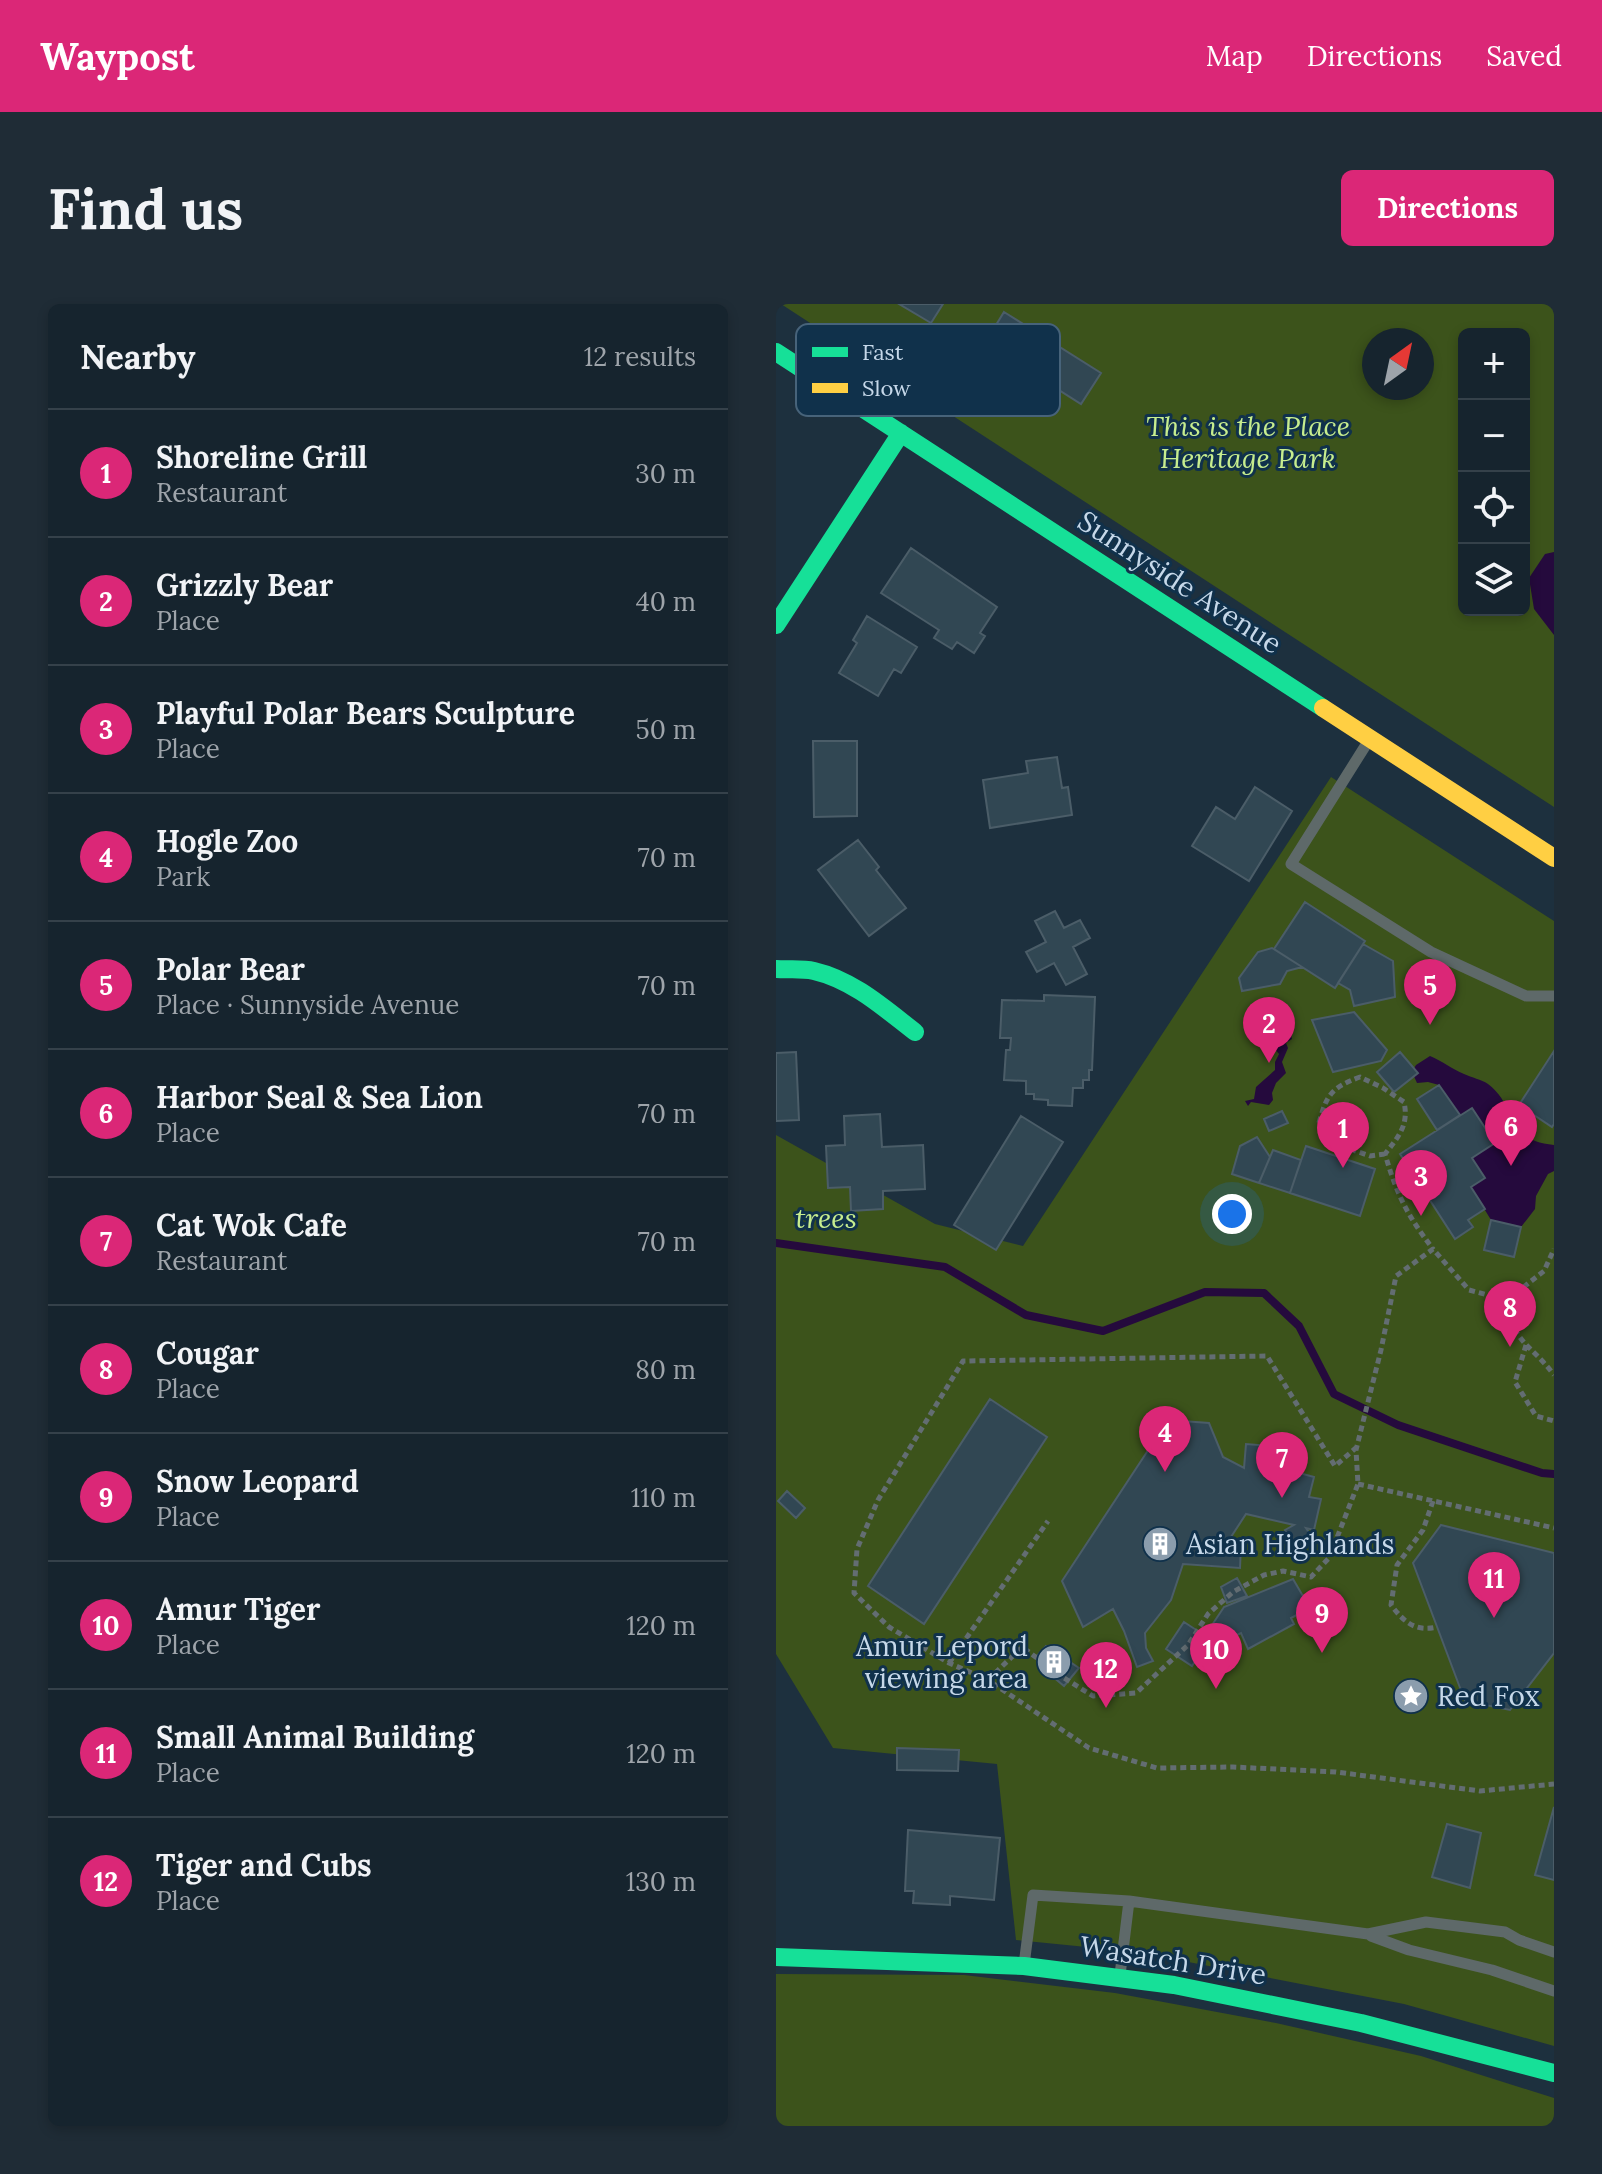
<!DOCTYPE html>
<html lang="en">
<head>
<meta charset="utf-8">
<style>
  body { margin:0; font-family:Lora,serif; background:#1f2c36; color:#f1f3f6 }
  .controls { position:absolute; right:24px; top:24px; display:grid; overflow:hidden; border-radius:12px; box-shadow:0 4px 12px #0003 }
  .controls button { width:72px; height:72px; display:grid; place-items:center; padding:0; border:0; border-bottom:2px solid #35414a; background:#16242e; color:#f1f3f6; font:40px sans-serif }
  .compass { position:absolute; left:586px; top:24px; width:72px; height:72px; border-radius:50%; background:#16242e; box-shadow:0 4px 12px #0003; rotate:33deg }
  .you { position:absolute; left:456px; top:910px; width:28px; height:28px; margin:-20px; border:6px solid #fff; border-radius:50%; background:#1a73e8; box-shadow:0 0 0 12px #1a73e833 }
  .badge { display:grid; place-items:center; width:52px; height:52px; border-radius:50%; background:#db2777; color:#fff; font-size:26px; font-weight:700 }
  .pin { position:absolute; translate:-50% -66px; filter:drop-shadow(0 2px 4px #0008) }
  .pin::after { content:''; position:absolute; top:42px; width:28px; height:24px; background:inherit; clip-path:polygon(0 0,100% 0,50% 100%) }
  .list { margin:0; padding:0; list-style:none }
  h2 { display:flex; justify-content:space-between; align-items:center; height:104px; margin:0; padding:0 32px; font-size:34px }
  h2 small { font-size:26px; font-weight:400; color:#9ea4aa }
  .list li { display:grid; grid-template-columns:52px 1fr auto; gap:24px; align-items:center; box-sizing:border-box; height:128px; padding:0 32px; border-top:2px solid #35414a }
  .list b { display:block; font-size:30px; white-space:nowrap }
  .list p { margin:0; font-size:26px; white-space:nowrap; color:#9ea4aa }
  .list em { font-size:26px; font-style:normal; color:#9ea4aa }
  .icon { flex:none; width:44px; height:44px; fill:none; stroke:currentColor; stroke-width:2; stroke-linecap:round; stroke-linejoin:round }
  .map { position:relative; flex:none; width:778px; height:1822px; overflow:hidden; border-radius:12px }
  header { display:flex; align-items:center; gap:48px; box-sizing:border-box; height:112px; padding:0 40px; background:#db2777; color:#fff }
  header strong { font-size:38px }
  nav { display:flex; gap:44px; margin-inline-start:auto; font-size:28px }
  .intro { display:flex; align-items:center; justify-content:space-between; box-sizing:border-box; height:192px; padding:0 48px }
  h1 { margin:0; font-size:56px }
  .button { padding:20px 36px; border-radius:12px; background:#db2777; color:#fff; font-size:28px; font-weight:700 }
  main { display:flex; gap:48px; padding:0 48px }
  aside { flex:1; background:#16242e; border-radius:12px; box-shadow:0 4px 12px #0003 }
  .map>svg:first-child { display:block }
  .green { fill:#3c531b; fill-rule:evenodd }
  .water { fill:#250a3d }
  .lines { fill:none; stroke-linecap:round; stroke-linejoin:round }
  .stream { stroke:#250a3d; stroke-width:8 }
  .building { fill:#314753; stroke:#4b5d68; stroke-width:2 }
  .path { stroke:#636d72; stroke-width:5; stroke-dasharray:6 4; stroke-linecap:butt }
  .lane { stroke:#5e6969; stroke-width:11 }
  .fast { stroke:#16e098; stroke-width:18 }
  .slow { stroke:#ffcf43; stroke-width:18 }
  .labels { text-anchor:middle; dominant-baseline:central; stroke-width:6; stroke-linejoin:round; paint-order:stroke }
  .park-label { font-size:28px; font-style:italic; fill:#c7ed8e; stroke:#10314b }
  .street-label { font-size:28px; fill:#c6d8e9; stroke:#10314b }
  .poi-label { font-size:28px; fill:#c6d8e9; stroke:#10314b; text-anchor:start }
  .key { fill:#10314b; stroke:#47637a; stroke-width:2 }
  .key-label { font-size:22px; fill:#c6d8e9 }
</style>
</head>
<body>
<header>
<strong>Waypost</strong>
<nav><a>Map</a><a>Directions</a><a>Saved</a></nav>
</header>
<div class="intro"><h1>Find us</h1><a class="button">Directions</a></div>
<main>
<aside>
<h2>Nearby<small>12 results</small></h2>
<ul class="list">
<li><span class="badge">1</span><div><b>Shoreline Grill</b><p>Restaurant</p></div><em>30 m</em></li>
<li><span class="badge">2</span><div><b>Grizzly Bear</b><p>Place</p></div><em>40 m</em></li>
<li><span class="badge">3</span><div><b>Playful Polar Bears Sculpture</b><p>Place</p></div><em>50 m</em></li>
<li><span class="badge">4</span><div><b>Hogle Zoo</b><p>Park</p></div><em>70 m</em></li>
<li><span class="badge">5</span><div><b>Polar Bear</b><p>Place · Sunnyside Avenue</p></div><em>70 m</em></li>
<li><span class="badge">6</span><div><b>Harbor Seal &amp; Sea Lion</b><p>Place</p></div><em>70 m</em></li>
<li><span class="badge">7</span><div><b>Cat Wok Cafe</b><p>Restaurant</p></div><em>70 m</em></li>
<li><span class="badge">8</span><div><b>Cougar</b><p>Place</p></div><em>80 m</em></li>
<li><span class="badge">9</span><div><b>Snow Leopard</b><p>Place</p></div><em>110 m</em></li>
<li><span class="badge">10</span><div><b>Amur Tiger</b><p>Place</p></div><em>120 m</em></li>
<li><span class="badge">11</span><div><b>Small Animal Building</b><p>Place</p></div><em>120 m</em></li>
<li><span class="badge">12</span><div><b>Tiger and Cubs</b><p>Place</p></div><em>130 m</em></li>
</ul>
</aside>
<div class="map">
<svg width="778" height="1822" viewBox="0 0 778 1822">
  <rect width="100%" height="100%" fill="#1d303e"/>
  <path class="green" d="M5 0H778V503ZM688 30H748V306H688ZM598 36H646V84H598Z
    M555 473 778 617V1742L628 1700 361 1648 240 1636 221 1460 57 1444 0 1350V831L159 920 247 942Z
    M0 1670 188 1671 339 1689 500 1719 645 1752 778 1794V1822H0Z"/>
  <path class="water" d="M778 248V331L758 305 753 274 769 250Z
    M503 722 507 726 514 727 516 735 510 739 512 744 506 758 510 769 500 779 496 789 497 796 493 801 475 798 472 802 469 797 478 795 480 783 499 766V758L503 750 499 745 503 734 499 724Z
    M654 752C666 757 676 765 688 770 696 774 705 775 712 780 743 804 729 837 778 841V867L772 870 760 892 759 905 745 923 715 916 695 883 709 873 696 854 719 839 696 804 684 811 663 781 652 778 641 779 636 768 640 761Z"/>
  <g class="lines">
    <path class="stream" d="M0 939 169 963 250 1011 327 1027 429 988 488 989 523 1022 558 1090 622 1121 766 1169 778 1170"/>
  </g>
  <path class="building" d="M123 0H167L155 19Z
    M228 8 325 69 305 100 209 39Z
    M135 244 221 303 204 329 209 332 198 349 181 338 176 345 158 334 163 326 105 289Z
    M91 312 141 343 125 369 118 365 102 392 63 369 81 339 77 336Z
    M37 437H81V512L38 513Z
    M281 453 286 484 292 483 296 511 214 524 207 476 252 469 250 457Z
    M479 483 516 507 473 577 416 542 440 503 459 515Z
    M82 536 103 563 100 566 130 604 93 632 42 566Z
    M529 598 589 637 559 684 498 645Z
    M279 607 288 624 304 616 314 634 297 643 311 670 290 681 278 659 261 668 250 648 270 638 259 617Z
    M587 640 617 657 619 693 578 702 574 686 562 679Z
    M496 644 526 663 511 667 504 680 466 687 463 674 482 648Z
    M268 691 319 693 316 766H313V776H307V784H297L296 802 272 801V796L258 795V790H250V777L228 776 230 746H234L235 734H224L226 696 268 697Z
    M578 708 611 746 605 757 557 768 536 716Z
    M778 747V820L776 823 743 801Z
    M20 748 23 816 0 817V749Z
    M624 748 642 769 618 788 601 768Z
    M663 781 684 811 661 826 641 795Z
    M696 804 719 839 696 854 709 874 695 883 709 905 692 916 697 923 679 935 624 850Z
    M506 807 512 819 493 827 488 815Z
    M104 810 106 843 147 841 149 885 107 887V905L75 907 74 883 52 884 50 842 69 841 68 812Z
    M245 812 287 838 220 946 178 921Z
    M481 833 494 853 483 879 456 870 464 842Z
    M530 842 599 865 584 912 514 889Z
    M497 846 525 856 514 889 483 879Z
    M715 916 745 923 738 953 708 946Z
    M214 1095 271 1133 148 1320 92 1282Z
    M392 1116 433 1119 447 1153 468 1164 470 1140 496 1142 494 1169 503 1171 505 1164 538 1173 533 1193 545 1195 538 1226 530 1224 539 1237 523 1247 509 1226 518 1221 470 1210 451 1239 465 1241 464 1264 407 1260 395 1296 369 1329 370 1344 377 1357 361 1363 348 1327 337 1305 307 1323 286 1277Z
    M11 1187 29 1204 20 1214 2 1197Z
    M665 1221 778 1249V1349L734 1406 689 1397 637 1259Z
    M461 1274 471 1292 451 1299 445 1283Z
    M517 1275 534 1304 515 1314 518 1320 472 1345 465 1329 461 1331 448 1323 444 1329 434 1324 448 1303Z
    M408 1318 434 1335 416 1362 390 1345Z
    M270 1342 303 1364 288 1382 264 1362 260 1353Z
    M121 1444 183 1446 182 1467 121 1466Z
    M778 1503V1576L759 1571Z
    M671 1520 705 1529 694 1584 656 1573Z
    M132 1526 224 1534 218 1596 174 1592V1601L137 1599 138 1587H129Z"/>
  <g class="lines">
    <path class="path" d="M609 850 594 852 553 838 543 819C551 790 555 784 584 773L607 784 628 798C633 821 623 832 609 850 621 891 631 911 657 945
      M731 996C737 1040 754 1039 778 1071
      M750 1041 739 1078 760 1112 778 1117
      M581 1143 559 1162 491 1052 187 1057 102 1196 81 1245 78 1289 113 1323 173 1359 212 1376 313 1444 381 1464 457 1463 560 1468 704 1487 778 1480
      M582 1180 778 1224
      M657 1197 647 1226 621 1261 615 1301C628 1318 639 1328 661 1323
      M173 1359 272 1217
      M212 1376 246 1343 288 1374 317 1392 360 1389 412 1341 432 1310 457 1288 488 1271 507 1267 535 1273 553 1254 582 1180 580 1146 605 1046 620 972 657 945 693 986 731 996 768 967 778 945"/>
    <path class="lane" d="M593 436 515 560 655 648 750 692H778
      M595 1632 633 1646 716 1666 778 1687
      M248 1661 257 1591 353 1597
      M344 1671 353 1597 592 1630 650 1618 729 1628 743 1636 778 1648"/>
    <path class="fast" d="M0 48 547 404
      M0 321 125 129
      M0 665C12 666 25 664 38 667 77 676 108 704 139 728
      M0 1653 248 1662 398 1681 585 1719 778 1769"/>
    <path class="slow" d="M547 404 778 554"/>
  </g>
  <defs>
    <g id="building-disc" transform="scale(1.8)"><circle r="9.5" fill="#8b9dad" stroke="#10314b"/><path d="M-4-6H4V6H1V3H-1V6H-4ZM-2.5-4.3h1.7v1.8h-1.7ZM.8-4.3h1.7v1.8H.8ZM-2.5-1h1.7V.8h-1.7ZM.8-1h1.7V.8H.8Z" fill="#fff"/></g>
    <g id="sight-disc" transform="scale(1.8)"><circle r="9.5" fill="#8b9dad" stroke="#10314b"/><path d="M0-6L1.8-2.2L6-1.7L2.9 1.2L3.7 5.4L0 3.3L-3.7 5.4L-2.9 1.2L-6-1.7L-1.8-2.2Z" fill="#fff"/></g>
  </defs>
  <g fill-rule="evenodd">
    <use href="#building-disc" x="384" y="1240"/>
    <use href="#building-disc" x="278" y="1358"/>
    <use href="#sight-disc" x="635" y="1392"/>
  </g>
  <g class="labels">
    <g class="park-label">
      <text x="472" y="122">This is the Place<tspan x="472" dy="32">Heritage Park</tspan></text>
      <text x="50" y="914">trees</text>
    </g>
    <g class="street-label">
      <text transform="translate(404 278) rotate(33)">Sunnyside Avenue</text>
      <text transform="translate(397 1656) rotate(9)">Wasatch Drive</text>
    </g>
    <g class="poi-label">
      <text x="410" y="1240">Asian Highlands</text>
      <text x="252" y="1342" text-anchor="end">Amur Lepord<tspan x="252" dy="32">viewing area</tspan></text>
      <text x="661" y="1392">Red Fox</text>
    </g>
  </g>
  <rect x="20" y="20" width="264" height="92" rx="12" class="key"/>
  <rect x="36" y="43" width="36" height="10" fill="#16e098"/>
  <rect x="36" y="79" width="36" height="10" fill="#ffcf43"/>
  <g class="key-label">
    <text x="86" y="56">Fast</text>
    <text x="86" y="92">Slow</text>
  </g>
</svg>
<div class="controls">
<button>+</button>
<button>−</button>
<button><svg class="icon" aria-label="locate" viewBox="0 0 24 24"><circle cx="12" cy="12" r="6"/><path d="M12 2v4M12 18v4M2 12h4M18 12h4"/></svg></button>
<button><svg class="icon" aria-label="layers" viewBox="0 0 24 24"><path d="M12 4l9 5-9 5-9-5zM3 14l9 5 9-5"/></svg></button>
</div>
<svg class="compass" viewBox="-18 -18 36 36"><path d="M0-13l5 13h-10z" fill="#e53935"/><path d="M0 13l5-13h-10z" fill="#9ea4aa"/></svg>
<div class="you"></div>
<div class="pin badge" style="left:567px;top:864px">1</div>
<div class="pin badge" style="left:493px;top:759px">2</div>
<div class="pin badge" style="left:645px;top:912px">3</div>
<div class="pin badge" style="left:389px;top:1168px">4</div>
<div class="pin badge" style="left:654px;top:721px">5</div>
<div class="pin badge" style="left:735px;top:862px">6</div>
<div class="pin badge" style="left:506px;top:1194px">7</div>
<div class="pin badge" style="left:734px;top:1043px">8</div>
<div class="pin badge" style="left:546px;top:1349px">9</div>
<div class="pin badge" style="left:440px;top:1385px">10</div>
<div class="pin badge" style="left:718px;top:1314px">11</div>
<div class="pin badge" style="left:330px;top:1404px">12</div>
</div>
</main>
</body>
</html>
